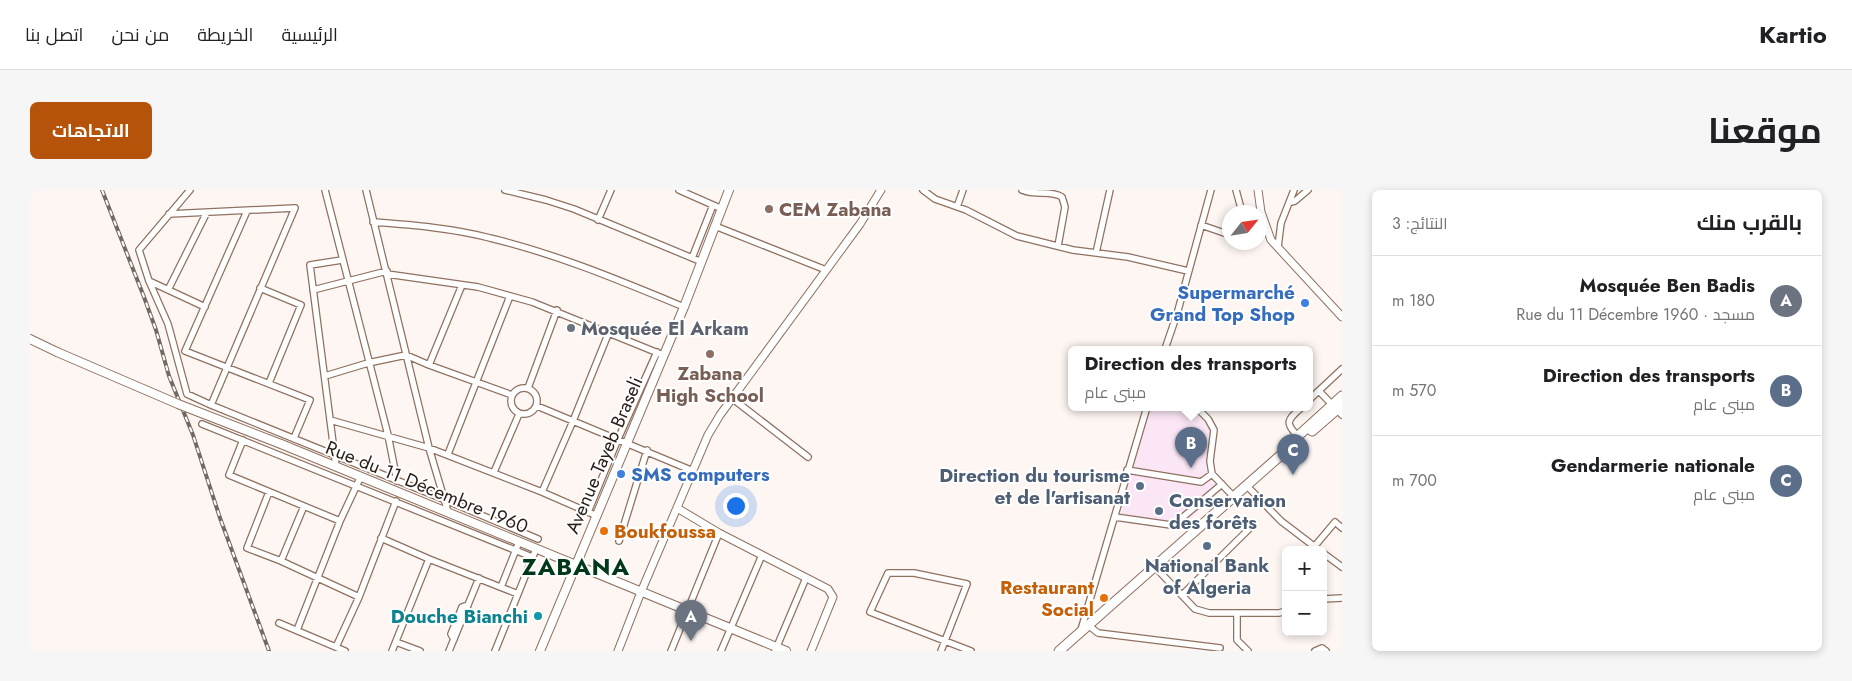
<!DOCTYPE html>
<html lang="ar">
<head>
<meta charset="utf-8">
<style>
  body { margin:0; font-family:Jost,Cairo,sans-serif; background:#f6f6f6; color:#202124; direction:rtl }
  .controls { position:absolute; right:15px; bottom:15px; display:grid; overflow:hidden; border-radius:8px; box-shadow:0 2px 8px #0003 }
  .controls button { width:45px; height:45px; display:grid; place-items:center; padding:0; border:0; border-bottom:1px solid #e0e0e0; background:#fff; color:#202124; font:25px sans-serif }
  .compass { position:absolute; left:1192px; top:15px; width:45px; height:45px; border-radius:50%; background:#fff; box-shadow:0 2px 8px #0003; rotate:60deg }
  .you { position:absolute; left:705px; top:315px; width:18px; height:18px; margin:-12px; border:4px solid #fff; border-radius:50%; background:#1a73e8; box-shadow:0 0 0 8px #1a73e833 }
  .badge { display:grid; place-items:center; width:32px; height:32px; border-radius:50%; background:#b45309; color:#fff; font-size:16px; font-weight:700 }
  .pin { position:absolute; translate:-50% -41px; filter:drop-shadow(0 1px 2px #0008) }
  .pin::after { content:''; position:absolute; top:26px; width:18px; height:15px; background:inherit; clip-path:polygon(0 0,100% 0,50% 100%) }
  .popup { position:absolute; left:1038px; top:156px; width:245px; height:65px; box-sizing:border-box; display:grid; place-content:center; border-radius:8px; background:#fff; filter:drop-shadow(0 1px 4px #0005); font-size:16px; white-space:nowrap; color:#757577 }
  .popup b { font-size:19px; color:#202124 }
  .popup::after { content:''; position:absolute; left:50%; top:100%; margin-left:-10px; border:10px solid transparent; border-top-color:#fff }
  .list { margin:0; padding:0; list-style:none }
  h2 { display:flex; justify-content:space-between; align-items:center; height:65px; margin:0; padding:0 20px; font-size:21px }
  h2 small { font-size:16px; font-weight:400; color:#757577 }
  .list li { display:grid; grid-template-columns:32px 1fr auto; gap:15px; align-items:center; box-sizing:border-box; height:90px; padding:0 20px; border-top:1px solid #e0e0e0 }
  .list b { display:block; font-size:19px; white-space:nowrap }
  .list p { margin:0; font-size:16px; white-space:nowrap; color:#757577 }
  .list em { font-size:16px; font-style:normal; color:#757577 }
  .map { position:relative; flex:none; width:1312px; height:461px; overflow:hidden; direction:ltr; border-radius:8px }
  header { display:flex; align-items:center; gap:30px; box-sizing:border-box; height:70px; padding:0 25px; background:#fff; border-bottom:1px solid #e0e0e0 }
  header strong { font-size:24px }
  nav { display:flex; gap:28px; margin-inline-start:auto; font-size:18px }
  .intro { display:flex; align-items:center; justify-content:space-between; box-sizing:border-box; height:120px; padding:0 30px }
  h1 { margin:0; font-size:35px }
  .button { padding:12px 22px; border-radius:8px; background:#b45309; color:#fff; font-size:18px; font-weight:700 }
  main { display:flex; gap:30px; padding:0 30px }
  aside { flex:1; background:#fff; border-radius:8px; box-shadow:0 2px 8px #0003 }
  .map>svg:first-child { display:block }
  .commercial { fill:#fbe6f5 }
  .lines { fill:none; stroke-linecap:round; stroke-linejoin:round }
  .minor-casing { stroke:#8f7160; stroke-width:8 }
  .tertiary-casing { stroke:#8f7160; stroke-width:9 }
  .secondary-casing { stroke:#8f7160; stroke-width:10 }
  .primary-casing { stroke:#8f7160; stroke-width:11 }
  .minor { stroke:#fff; stroke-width:5.5 }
  .tertiary { stroke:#fff; stroke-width:7 }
  .secondary { stroke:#fff; stroke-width:8 }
  .primary { stroke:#fff; stroke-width:9 }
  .rail-casing { stroke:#736963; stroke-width:4 }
  .rail { stroke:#fff; stroke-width:2; stroke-dasharray:5.5; stroke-linecap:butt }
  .secondary-bridge-casing { stroke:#8f7160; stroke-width:10; stroke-linecap:butt }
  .secondary-bridge { stroke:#fff; stroke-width:8 }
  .education-dot { fill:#8d6e63; stroke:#fff; stroke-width:2 }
  .shop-dot { fill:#3f7fe0; stroke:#fff; stroke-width:2 }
  .worship-dot { fill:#6b7280; stroke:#fff; stroke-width:2 }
  .service-dot { fill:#5c6f8a; stroke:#fff; stroke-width:2 }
  .food-dot { fill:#e8710a; stroke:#fff; stroke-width:2 }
  .culture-dot { fill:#0f9aa8; stroke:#fff; stroke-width:2 }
  .labels { text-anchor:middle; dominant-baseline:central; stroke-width:4; stroke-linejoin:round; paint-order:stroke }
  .education-label { font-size:19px; font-weight:bold; fill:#785e54; stroke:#fff; text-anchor:start }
  .shop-label { font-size:19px; font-weight:bold; fill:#366cbe; stroke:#fff; text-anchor:end }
  .worship-label { font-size:19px; font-weight:bold; fill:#5b616d; stroke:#fff; text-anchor:start }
  .street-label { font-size:19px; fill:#2a1e17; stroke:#fff }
  .service-label { font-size:19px; font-weight:bold; fill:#4e5e75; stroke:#fff; text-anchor:end }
  .food-label { font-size:19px; font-weight:bold; fill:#c56008; stroke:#fff; text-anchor:start }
  .culture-label { font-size:19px; font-weight:bold; fill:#0d838f; stroke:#fff; text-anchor:end }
  .district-label { font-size:24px; font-weight:bold; letter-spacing:1px; fill:#003819; stroke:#fff }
</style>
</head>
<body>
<header>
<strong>Kartio</strong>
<nav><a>الرئيسية</a><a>الخريطة</a><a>من نحن</a><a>اتصل بنا</a></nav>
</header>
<div class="intro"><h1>موقعنا</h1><a class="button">الاتجاهات</a></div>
<main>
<aside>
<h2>بالقرب منك<small>النتائج: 3</small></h2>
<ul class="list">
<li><span class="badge" style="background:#6b7280">A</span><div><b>Mosquée Ben Badis</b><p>مسجد · Rue du 11 Décembre 1960</p></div><em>180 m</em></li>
<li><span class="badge" style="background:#5c6f8a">B</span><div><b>Direction des transports</b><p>مبنى عام</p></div><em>570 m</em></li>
<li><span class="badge" style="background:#5c6f8a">C</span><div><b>Gendarmerie nationale</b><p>مبنى عام</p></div><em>700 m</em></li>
</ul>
</aside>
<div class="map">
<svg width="1312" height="461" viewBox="0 0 1312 461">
  <rect width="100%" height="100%" fill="#fdf6f2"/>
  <path class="commercial" d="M1121 217H1161L1177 232 1181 243 1176 279 1182 291 1191 300 1148 340 1088 332Z"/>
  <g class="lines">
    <g class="minor-casing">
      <path id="minor" d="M160 0 109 60 119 91 138 134 157 204 181 215
        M295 0 358 245 367 291
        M336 0 399 258 418 322
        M475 0 516 10 544 19 672 72
        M649 0 692 19
        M893 0 905 9 936 20 987 46 1043 60 1098 67 1158 81
        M992 0C1006 6 1021 0 1032 7L1035 17 1028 56
        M1206 0 1212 22
        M1261 12 1265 11 1278 0
        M927 17 933 0
        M217 21 155 161 280 210 264 248
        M139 24 265 18 181 215 413 309 508 349
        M568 30 581 0
        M343 32C382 35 422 38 460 48 527 64 591 91 654 117
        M1171 35 1200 45
        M685 36 796 80
        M1248 57 1251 33 1264 0
        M1066 63 1080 0
        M662 68 683 15
        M357 84 448 97 502 112 633 165
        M119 91 175 117
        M230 98 271 115 239 193
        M138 100 176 24
        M283 100 357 81
        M1135 159 1147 124 1181 0
        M399 175 432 95
        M295 186 338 173 376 165 399 175 482 205
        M481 211a13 13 0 1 1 26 0a13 13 0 1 1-26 0Z
        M498 198 527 120
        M1289 201 1312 225
        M703 209 778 267
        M1280 209 1312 179
        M507 216 663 281
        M1166 217 1178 229 1184 240 1180 271 1182 284 1204 307
        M300 230 399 258 512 302 567 326
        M172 234 502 367
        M1268 246C1253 232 1259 229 1272 217
        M213 250 199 285 310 331
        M418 264 480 106
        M306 276 280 75 312 70
        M1097 280 1171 292 1182 284
        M464 282 489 224
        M1217 296 1251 331 1289 360
        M239 302 217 358 251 371 329 407
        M512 302 543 231 579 142
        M558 322 588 249 627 162
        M1085 327 1141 335 1146 333 1192 294
        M351 348 399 369 488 404
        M589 351 617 260
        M1284 357 1305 332 1312 338
        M1293 363 1312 377
        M251 371 274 316
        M1125 377 1165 419 1179 423H1249L1256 421
        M471 397 489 352
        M1152 405 1218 340
        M1293 409 1312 408
        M1207 423V450L1218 461
        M249 433 315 461
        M1058 435 1068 443 1190 458
        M267 440 310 331 331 286
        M1051 440 1117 217
        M424 449 421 444 432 417 438 415
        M366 452 390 461
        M306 457 329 407 366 311
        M362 461 399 369
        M419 461 449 388
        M465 461 506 359
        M641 461 689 343
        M691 461 732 365
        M745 461 776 388
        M911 461 937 394 884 383H858L840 422 941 461
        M1285 461 1292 458 1296 461"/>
    </g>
    <g class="tertiary-casing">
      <path id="tertiary" d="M1228 0 1231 22 1241 50 1312 127
        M647 318 689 343 798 399 803 407 781 461
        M588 461 611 402 678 245 690 225 830 34 851 0"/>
    </g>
    <g class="secondary-casing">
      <path id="secondary" d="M0 149 27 162
        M251 254 756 461
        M510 461 654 117 699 0"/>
    </g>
    <g class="primary-casing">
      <path id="primary" d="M1282 241 1312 215
        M1029 461 1260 257 1268 246 1312 206"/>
    </g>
    <use href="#minor" class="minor"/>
    <use href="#tertiary" class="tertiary"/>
    <use href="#secondary" class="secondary"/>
    <use href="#primary" class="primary"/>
    <g class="rail-casing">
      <path id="rail" d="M72 0 114 107 126 140 139 186 163 245 190 328 239 461"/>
    </g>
    <use href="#rail" class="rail"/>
    <g class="secondary-bridge-casing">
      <path id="secondary-bridge" d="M27 162 148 214 251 254"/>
    </g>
    <use href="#secondary-bridge" class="secondary-bridge"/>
  </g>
  <g class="education-dot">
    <circle cx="739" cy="19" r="5"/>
    <circle cx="680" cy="164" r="5"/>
  </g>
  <g class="shop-dot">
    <circle cx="1275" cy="113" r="5"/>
    <circle cx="591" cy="284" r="5"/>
  </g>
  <circle class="worship-dot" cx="541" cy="138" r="5"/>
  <g class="service-dot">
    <circle cx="1110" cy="296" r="5"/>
    <circle cx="1129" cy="321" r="5"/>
    <circle cx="1177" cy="356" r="5"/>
  </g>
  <g class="food-dot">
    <circle cx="574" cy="341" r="5"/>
    <circle cx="1074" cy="408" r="5"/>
  </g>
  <circle class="culture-dot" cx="508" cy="426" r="5"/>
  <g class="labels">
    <g class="education-label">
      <text x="749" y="19">CEM Zabana</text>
      <text x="680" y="183" text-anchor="middle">Zabana<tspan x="680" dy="22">High School</tspan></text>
    </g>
    <g class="shop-label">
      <text x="1265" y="102">Supermarché<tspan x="1265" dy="22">Grand Top Shop</tspan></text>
      <text x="601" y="284" text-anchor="start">SMS computers</text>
    </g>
    <g class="worship-label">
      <text x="551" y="138">Mosquée El Arkam</text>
    </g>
    <g class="street-label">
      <text transform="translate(574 265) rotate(-67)">Avenue Tayeb Braseli</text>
      <text transform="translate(397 297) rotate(22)">Rue du 11 Décembre 1960</text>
    </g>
    <g class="service-label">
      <text x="1100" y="285">Direction du tourisme<tspan x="1100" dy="22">et de l'artisanat</tspan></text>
      <text x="1139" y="310" text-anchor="start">Conservation<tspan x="1139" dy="22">des forêts</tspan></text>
      <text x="1177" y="375" text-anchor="middle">National Bank<tspan x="1177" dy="22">of Algeria</tspan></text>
    </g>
    <g class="food-label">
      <text x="584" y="341">Boukfoussa</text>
      <text x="1064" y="397" text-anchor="end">Restaurant<tspan x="1064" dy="22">Social</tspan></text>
    </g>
    <g class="culture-label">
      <text x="498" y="426">Douche Bianchi</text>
    </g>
    <g class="district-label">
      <text x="546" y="376">ZABANA</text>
    </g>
  </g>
</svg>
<div class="controls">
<button>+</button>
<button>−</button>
</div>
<svg class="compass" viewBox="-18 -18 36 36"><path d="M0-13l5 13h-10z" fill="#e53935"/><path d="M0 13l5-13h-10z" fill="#757577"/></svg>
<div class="you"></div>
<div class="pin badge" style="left:661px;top:451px;background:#6b7280">A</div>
<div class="pin badge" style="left:1161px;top:278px;background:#5c6f8a">B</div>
<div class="popup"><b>Direction des transports</b>مبنى عام</div>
<div class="pin badge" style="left:1263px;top:285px;background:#5c6f8a">C</div>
</div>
</main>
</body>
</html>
